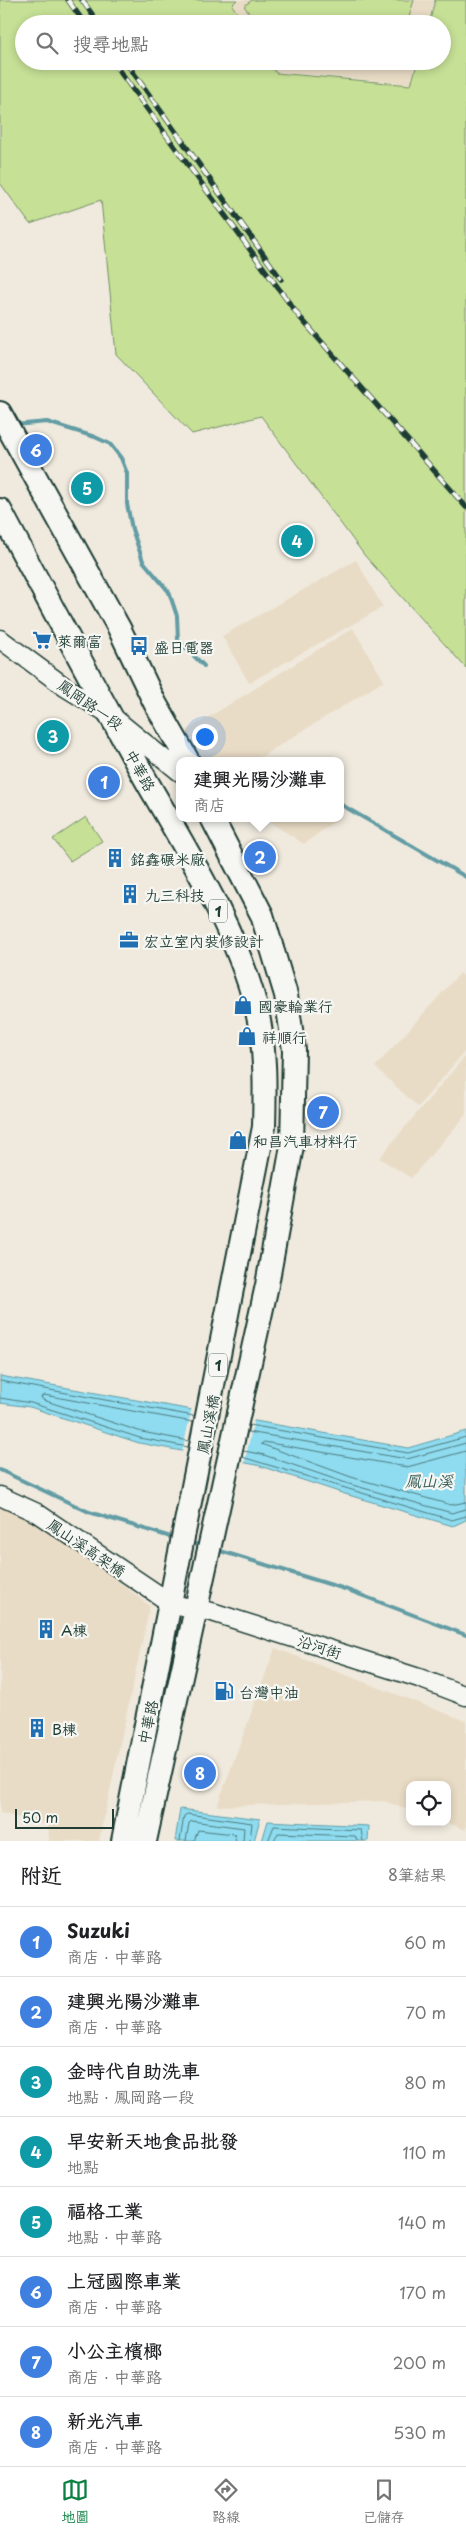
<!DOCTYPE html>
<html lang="zh-TW">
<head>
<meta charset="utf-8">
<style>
  body { margin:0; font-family:"Playpen Sans","LXGW WenKai TC",sans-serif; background:#f6f6f6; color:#202124 }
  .controls { position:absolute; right:15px; bottom:15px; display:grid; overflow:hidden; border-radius:10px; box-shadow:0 2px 8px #0003 }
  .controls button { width:45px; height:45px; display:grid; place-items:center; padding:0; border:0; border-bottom:1px solid #e0e0e0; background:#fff; color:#202124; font:25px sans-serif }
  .scale { position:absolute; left:15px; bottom:12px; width:99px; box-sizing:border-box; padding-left:5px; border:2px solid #1f3d34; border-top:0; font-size:14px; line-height:18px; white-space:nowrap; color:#1f3d34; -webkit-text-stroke:4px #f6f6f2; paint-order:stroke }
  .you { position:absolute; left:204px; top:736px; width:18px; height:18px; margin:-12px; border:4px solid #fff; border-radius:50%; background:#1a73e8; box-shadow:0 0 0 8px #1a73e833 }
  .badge { display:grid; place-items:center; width:32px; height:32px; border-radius:50%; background:#0b8043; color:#fff; font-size:16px; font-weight:700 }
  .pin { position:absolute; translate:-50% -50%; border:2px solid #fff; box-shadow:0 1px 5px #0006 }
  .popup { position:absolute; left:176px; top:757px; width:168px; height:65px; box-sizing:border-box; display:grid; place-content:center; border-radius:10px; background:#fff; filter:drop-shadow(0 1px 4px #0005); font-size:16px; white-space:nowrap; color:#757577 }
  .popup b { font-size:19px; color:#202124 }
  .popup::after { content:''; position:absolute; left:50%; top:100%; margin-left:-10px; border:10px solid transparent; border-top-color:#fff }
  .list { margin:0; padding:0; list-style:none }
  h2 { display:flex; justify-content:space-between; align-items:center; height:65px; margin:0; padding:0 20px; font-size:21px }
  h2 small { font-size:16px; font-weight:400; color:#757577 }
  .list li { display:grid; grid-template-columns:32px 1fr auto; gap:15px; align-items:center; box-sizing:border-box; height:70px; padding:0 20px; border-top:1px solid #e0e0e0 }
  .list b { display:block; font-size:19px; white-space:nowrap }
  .list p { margin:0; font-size:16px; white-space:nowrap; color:#757577 }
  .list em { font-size:16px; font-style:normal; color:#757577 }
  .icon { flex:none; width:28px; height:28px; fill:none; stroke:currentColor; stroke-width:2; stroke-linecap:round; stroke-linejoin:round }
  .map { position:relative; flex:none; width:466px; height:1841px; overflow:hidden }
  .search { position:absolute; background:#fff; box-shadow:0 2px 8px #0003; left:15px; right:15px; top:15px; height:55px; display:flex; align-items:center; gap:12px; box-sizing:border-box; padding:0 18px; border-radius:28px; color:#757577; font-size:19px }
  .sheet { height:625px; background:#fff }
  nav { display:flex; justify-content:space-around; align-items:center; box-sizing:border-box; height:70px; border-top:1px solid #e0e0e0; background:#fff; font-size:14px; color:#757577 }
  nav a { display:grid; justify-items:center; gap:2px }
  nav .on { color:#0b8043 }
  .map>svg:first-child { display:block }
  .built { fill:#e9dcc6 }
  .green { fill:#c6e096; stroke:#728e65 }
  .water { fill:#8fdbef; stroke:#629ca4 }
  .pier { fill:#f0eade }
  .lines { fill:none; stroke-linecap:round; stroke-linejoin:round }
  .shore { stroke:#4c7c7f; stroke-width:1 }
  .stream { stroke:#629ca4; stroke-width:4 }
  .tertiary-casing { stroke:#1f3d34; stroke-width:21 }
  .primary-casing { stroke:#1f3d34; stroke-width:26 }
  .tertiary { stroke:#f6f6f2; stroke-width:18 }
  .primary { stroke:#f6f6f2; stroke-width:22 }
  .rail-casing { stroke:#1f3d34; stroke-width:5.5 }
  .rail { stroke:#f6f6f2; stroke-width:4; stroke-dasharray:11; stroke-linecap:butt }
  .labels { text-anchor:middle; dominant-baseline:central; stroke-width:4.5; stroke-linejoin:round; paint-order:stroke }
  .shield { fill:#f6f6f2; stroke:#60746d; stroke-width:1 }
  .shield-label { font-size:14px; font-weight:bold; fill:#1f3d34 }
  .poi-label { font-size:15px; fill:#1f3d34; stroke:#f6f6f2; text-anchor:start }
  .street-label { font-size:15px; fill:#1f3d34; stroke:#f6f6f2 }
  .water-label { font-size:16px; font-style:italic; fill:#355d59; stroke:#f6f6f2 }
</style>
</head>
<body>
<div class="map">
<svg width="466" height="1841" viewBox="0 0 466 1841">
  <rect width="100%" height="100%" fill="#f0eade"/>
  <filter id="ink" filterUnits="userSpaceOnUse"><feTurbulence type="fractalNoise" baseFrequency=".02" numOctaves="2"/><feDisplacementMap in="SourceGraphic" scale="10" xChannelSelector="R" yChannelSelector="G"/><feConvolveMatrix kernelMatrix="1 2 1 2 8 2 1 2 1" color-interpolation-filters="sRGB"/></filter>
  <g filter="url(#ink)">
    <path class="built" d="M238 0H434L428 24H244L232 5Z
      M269 61H417L411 84 276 72Z
      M356 560 383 607 249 683 222 636Z
      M353 628 384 681 254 761H201L186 731Z
      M263 818H339L304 844Z
      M460 973 466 978V1050L418 1107 375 1067Z
      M466 1055V1115L411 1178 379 1158Z
      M0 1503 38 1519 150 1606 99 1841H49L48 1825 0 1813Z
      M275 1648 466 1721V1830L445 1822H447V1785H410V1810L384 1801 217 1806Z"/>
    <path class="green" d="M0 0H237L232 5 244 24H24V61H268L276 73 411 85 418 61H442V24H429L435 0H466V668L365 556 261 416 192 434 116 354 101 200 30 224 0 183Z
      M252 0H414L407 24H257L244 6Z
      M86 817 102 841 70 861 53 839Z"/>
    <path class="water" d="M0 1376 408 1448 466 1431V1520L453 1526 345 1494 257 1465 139 1443 30 1407 0 1403Z
      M180 1809 260 1819 254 1841H175Z
      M268 1821 369 1826 368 1841H262Z"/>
    <path class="pier" d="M192 1407 254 1419 244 1465 182 1453Z"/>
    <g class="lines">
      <path class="shore" d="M0 1381 194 1416
        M0 1398 31 1403 140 1438 188 1447
        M249 1425 408 1453 466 1437
        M248 1432 407 1459 466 1443
        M189 1441 142 1432 43 1400 41 1397 44 1395 193 1422
        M243 1451 261 1454 349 1484 452 1513 466 1509
        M466 1451 407 1467 264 1442 261 1444 351 1477 451 1505 466 1502
        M242 1457 452 1520 466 1516
        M180 1841 184 1816 187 1814 252 1823 250 1841
        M186 1841 189 1823 192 1821 244 1828 243 1841
        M194 1841 198 1830 234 1834 236 1841
        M268 1841 274 1826 361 1830 363 1841
        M274 1841 278 1833 355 1836 357 1841"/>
      <path class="stream" d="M14 425 47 422 95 437 110 444 121 458 127 473V504L132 529 143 561 169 592 177 616 178 640 204 666
        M340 804 466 877
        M0 1470 89 1512 174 1538
        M188 1542 203 1546
        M217 1550 345 1589 466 1635"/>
      <g class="tertiary-casing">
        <path id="tertiary" d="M0 639 65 687 109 714 180 772
          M0 1496 37 1513 172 1604 212 1612 419 1678 466 1696"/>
      </g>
      <g class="primary-casing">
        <path id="primary" d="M0 413 119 628 155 703 188 761
          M0 510C48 600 96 690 146 780 187 852 235 926 256 1007 266 1047 265 1087 264 1127L123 1841
          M145 1841 267 1285 292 1146 294 1050 286 995 262 915 212 818"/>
      </g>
      <use href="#tertiary" class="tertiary"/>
      <use href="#primary" class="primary"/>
      <g class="rail-casing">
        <path id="rail" d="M68 0 85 24
          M82 0 99 24
          M112 61 298 315 466 507
          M125 61 281 279"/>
      </g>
      <use href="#rail" class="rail"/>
    </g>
  </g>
  <defs>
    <g id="supermarket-bare" transform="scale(1.5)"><path d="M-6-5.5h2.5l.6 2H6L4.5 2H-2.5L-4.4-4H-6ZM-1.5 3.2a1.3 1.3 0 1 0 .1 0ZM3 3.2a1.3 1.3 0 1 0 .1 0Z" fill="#1f6fb2" stroke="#f6f6f2" stroke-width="2.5" paint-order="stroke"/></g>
    <g id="bus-bare" transform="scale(1.5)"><path d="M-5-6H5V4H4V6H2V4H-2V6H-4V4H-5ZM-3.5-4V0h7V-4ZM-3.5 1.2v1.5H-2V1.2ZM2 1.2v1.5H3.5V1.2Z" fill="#1f6fb2" stroke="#f6f6f2" stroke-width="2.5" paint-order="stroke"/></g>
    <g id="building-bare" transform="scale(1.5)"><path d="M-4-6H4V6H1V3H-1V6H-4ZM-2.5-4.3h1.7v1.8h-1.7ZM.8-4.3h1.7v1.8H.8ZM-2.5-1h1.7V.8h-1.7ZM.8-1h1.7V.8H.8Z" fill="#1f6fb2" stroke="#f6f6f2" stroke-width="2.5" paint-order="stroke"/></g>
    <g id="office-bare" transform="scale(1.5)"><path d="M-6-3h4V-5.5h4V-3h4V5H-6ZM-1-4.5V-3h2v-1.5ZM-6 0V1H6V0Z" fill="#1f6fb2" stroke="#f6f6f2" stroke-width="2.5" paint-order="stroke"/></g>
    <g id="shop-bare" transform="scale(1.5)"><path d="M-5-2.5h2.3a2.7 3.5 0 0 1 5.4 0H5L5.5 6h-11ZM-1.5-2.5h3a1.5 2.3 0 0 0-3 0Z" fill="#1f6fb2" stroke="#f6f6f2" stroke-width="2.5" paint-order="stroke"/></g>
    <g id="fuel-bare" transform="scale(1.5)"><path d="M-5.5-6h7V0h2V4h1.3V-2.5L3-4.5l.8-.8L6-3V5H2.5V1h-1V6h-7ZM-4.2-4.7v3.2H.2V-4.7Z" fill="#1f6fb2" stroke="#f6f6f2" stroke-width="2.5" paint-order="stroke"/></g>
  </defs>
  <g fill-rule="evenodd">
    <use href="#supermarket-bare" x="42" y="640"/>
    <use href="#bus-bare" x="139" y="646"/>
    <use href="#building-bare" x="115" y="858"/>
    <use href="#building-bare" x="130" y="894"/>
    <use href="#office-bare" x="129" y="940"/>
    <use href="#shop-bare" x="243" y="1005"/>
    <use href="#shop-bare" x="247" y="1036"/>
    <use href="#shop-bare" x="238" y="1140"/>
    <use href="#building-bare" x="46" y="1629"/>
    <use href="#fuel-bare" x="224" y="1691"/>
    <use href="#building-bare" x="37" y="1728"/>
  </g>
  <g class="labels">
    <g class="shield">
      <rect x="209" y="899.5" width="18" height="23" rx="4"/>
      <rect x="209" y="1353.5" width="18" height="23" rx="4"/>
    </g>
    <g class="shield-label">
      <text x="218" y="911">1</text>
      <text x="218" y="1365">1</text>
    </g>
    <g class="poi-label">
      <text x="57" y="640">萊爾富</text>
      <text x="154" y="646">盛日電器</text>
      <text x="130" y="858">銘鑫碾米廠</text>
      <text x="145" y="894">九三科技</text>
      <text x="144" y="940">宏立室內裝修設計</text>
      <text x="258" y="1005">國豪輪業行</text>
      <text x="262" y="1036">祥順行</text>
      <text x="253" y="1140">和昌汽車材料行</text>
      <text x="61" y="1629">A棟</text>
      <text x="239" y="1691">台灣中油</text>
      <text x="52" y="1728">B棟</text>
    </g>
    <g class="street-label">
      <text transform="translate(91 704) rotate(35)">鳳岡路一段</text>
      <text transform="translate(141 770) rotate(61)">中華路</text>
      <text transform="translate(207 1424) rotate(-79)">鳳山溪橋</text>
      <text transform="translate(87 1547) rotate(34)">鳳山溪高架橋</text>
      <text transform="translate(320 1646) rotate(18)">沿河街</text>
      <text transform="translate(147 1722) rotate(-78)">中華路</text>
    </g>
    <g class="water-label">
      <text x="429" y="1480">鳳山溪</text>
    </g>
  </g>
</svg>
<div class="controls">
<button><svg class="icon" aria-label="locate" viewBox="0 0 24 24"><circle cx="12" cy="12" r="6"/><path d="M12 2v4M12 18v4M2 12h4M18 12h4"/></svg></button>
</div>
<div class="scale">50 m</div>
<div class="you"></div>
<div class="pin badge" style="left:104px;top:782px;background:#3f7fe0">1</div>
<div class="pin badge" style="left:260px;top:857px;background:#3f7fe0">2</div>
<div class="popup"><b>建興光陽沙灘車</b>商店</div>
<div class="pin badge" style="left:53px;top:736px;background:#0f9aa8">3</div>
<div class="pin badge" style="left:297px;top:541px;background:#0f9aa8">4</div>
<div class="pin badge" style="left:87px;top:488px;background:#0f9aa8">5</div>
<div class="pin badge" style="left:36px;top:450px;background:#3f7fe0">6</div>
<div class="pin badge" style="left:323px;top:1112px;background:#3f7fe0">7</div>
<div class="pin badge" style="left:200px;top:1773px;background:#3f7fe0">8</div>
<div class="search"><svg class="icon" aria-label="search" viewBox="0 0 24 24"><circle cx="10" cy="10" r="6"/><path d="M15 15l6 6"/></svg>搜尋地點</div>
</div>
<section class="sheet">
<h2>附近<small>8筆結果</small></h2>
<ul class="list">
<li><span class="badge" style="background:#3f7fe0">1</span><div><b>Suzuki</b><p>商店 · 中華路</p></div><em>60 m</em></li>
<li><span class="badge" style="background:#3f7fe0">2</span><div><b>建興光陽沙灘車</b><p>商店 · 中華路</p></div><em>70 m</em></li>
<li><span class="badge" style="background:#0f9aa8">3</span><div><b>金時代自助洗車</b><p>地點 · 鳳岡路一段</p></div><em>80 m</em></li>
<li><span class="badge" style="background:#0f9aa8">4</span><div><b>早安新天地食品批發</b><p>地點</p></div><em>110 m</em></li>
<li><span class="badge" style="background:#0f9aa8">5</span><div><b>福格工業</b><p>地點 · 中華路</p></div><em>140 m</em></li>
<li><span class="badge" style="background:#3f7fe0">6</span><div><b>上冠國際車業</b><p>商店 · 中華路</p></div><em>170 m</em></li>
<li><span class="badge" style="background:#3f7fe0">7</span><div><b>小公主檳榔</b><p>商店 · 中華路</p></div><em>200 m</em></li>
<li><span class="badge" style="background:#3f7fe0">8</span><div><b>新光汽車</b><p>商店 · 中華路</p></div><em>530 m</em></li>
</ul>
</section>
<nav>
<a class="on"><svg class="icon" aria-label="map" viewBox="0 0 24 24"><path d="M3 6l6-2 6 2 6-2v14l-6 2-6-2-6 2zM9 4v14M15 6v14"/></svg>地圖</a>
<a><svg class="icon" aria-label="directions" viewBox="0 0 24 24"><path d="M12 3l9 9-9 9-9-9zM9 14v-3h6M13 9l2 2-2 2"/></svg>路線</a>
<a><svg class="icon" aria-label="saved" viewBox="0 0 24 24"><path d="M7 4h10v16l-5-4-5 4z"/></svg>已儲存</a>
</nav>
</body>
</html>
